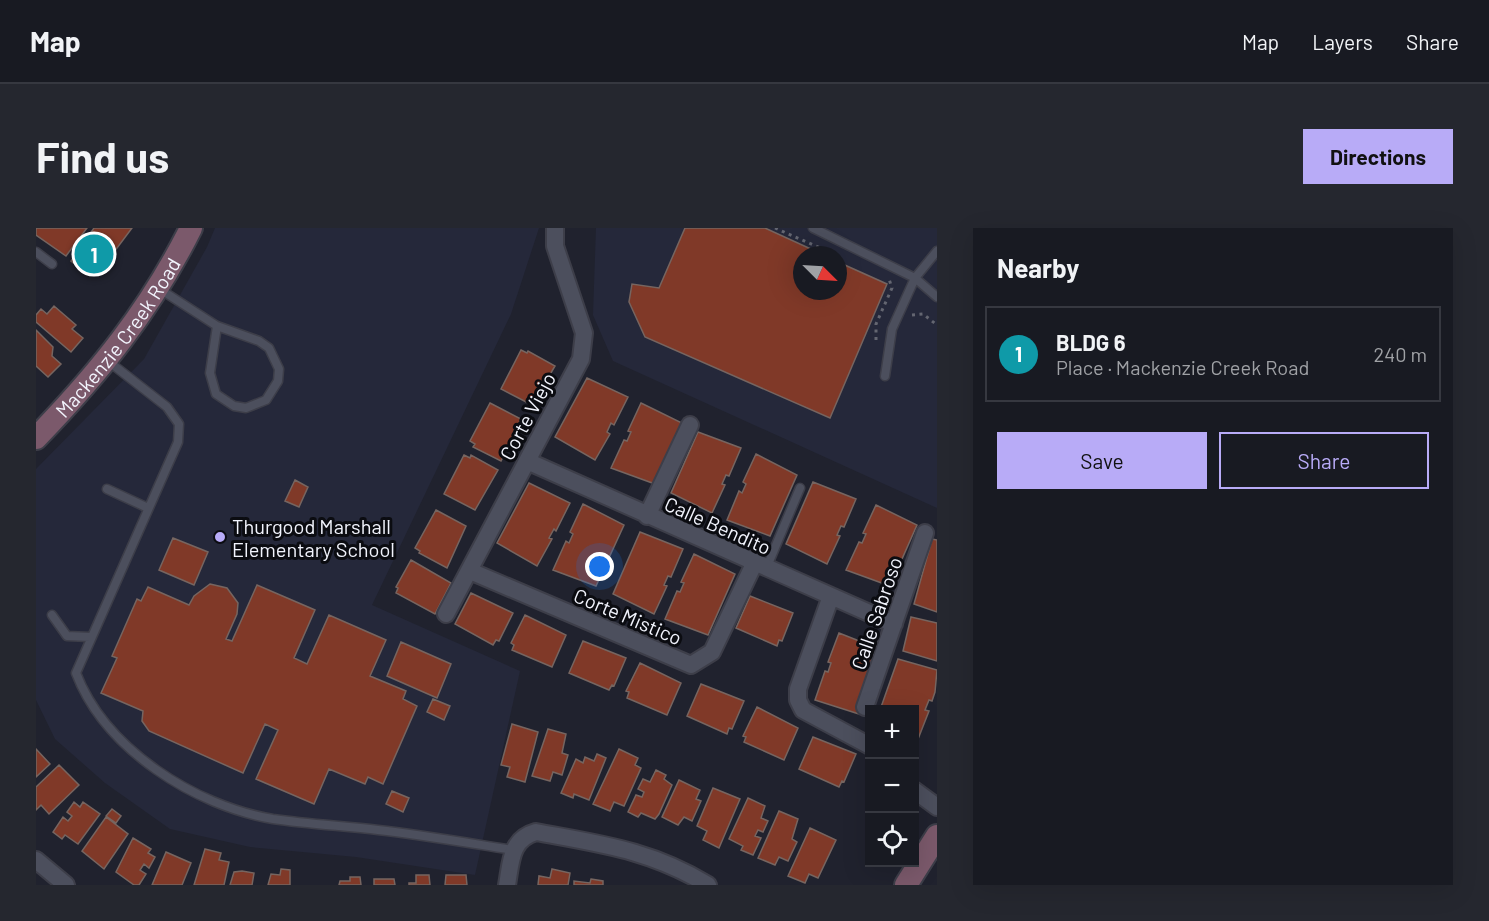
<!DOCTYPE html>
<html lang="en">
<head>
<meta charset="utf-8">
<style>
  body { margin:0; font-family:Barlow,sans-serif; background:#25272f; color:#f1f3f6 }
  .controls { position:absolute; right:18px; bottom:18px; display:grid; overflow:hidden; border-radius:0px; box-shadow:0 6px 24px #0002 }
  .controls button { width:54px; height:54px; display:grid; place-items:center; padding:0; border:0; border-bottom:2px solid #363840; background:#181a22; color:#f1f3f6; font:30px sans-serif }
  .compass { position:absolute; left:757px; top:18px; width:54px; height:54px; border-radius:50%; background:#181a22; box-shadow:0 6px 24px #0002; rotate:114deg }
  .you { position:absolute; left:564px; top:339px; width:21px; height:21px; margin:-15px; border:4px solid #fff; border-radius:50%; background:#1a73e8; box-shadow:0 0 0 9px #1a73e833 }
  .badge { display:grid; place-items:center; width:39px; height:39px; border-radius:50%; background:#b8abf7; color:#fff; font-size:20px; font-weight:700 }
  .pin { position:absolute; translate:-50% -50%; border:3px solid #fff; box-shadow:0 2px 6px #0006 }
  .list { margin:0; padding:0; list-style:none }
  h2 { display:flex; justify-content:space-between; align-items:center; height:78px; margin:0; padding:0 24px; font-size:26px }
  h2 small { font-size:20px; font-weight:400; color:#9fa1a5 }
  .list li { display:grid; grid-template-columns:39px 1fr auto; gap:18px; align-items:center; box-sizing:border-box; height:96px; margin:0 12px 12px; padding:0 12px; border:2px solid #363840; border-radius:0px }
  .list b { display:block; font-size:22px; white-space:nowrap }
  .list p { margin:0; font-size:20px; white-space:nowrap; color:#9fa1a5 }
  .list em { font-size:20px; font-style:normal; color:#9fa1a5 }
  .actions { display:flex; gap:12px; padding:18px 24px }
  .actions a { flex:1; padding:14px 0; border:2px solid #b8abf7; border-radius:0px; text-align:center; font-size:21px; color:#b8abf7 }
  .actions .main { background:#b8abf7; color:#111 }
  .icon { flex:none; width:33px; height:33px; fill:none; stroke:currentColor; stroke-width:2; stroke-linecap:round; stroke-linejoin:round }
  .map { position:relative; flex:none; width:901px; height:657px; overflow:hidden; border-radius:0px }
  header { display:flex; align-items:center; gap:36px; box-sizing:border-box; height:84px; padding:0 30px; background:#181a22; border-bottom:2px solid #363840 }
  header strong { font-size:28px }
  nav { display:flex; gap:33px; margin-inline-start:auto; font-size:21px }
  .intro { display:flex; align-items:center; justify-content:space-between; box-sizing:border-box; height:144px; padding:0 36px }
  h1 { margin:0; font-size:42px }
  .button { padding:15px 27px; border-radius:0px; background:#b8abf7; color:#111; font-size:21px; font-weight:700 }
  main { display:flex; gap:36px; padding:0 36px }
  aside { flex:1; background:#181a22; border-radius:0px; box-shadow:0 6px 24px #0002 }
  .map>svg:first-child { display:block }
  .built { fill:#25283a; fill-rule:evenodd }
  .building { fill:#803928; stroke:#766560; stroke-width:1.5 }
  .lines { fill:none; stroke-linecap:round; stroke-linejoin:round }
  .lane-casing { stroke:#3d3e49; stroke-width:11 }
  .street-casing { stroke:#3d3e49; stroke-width:20 }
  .secondary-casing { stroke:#3d3e49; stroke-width:26 }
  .path { stroke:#646671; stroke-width:3; stroke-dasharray:3 4.5; stroke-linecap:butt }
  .lane { stroke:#4c4f5d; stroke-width:8 }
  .street { stroke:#4c4f5d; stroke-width:16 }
  .secondary { stroke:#7b596b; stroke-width:22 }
  .poi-dot { fill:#b8abf7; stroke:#0b0c11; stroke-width:2 }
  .labels { text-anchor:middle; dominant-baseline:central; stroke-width:6; stroke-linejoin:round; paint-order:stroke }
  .street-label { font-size:20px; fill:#f2f4fd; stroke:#0b0c11 }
  .poi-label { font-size:20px; fill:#f2f4fd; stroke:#0b0c11; text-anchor:start }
</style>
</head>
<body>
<header>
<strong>Map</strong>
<nav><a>Map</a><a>Layers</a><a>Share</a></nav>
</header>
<div class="intro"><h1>Find us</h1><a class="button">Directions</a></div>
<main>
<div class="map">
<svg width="901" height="657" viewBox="0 0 901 657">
  <rect width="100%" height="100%" fill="#20222e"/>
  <path class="built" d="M179 0H503L475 86 336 377 484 443 439 647 320 629 214 619 134 601 69 555 19 511 0 472V241L108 131 171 19Z
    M560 0H901V280L577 133 557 87ZM766 27H802V63H766Z"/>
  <path class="building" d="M0 0H51L30 28 0 7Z
    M58 0H96L63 44 59 40 53 47 35 33Z
    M649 0H729L788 27H766V63H802V34L851 56 794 190 609 109 593 74 596 56 623 60Z
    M18 78 40 97 36 101 47 110 35 124 0 94V87L5 81 11 86Z
    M0 102 17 119 16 128 25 136 12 149 0 138Z
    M485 122 491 125 492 123 519 138 496 177 465 161Z
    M551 150 592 169 578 197 575 195 571 204 574 206 559 232 519 209Z
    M454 175 485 191 465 233 437 219 439 216 434 213Z
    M605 175 646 195 619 256 575 240 588 212 591 213 595 204 592 203Z
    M662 204 705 220 693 248 690 247 686 256 689 257 676 285 635 265Z
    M720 226 761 247 734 308 691 292 703 263 706 265 710 256 707 254Z
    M428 227 434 230 435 227 462 242 439 282 408 266Z
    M259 252 272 259 263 279 249 273Z
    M777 254 820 271 808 299 805 298 801 307 804 308 791 336 750 316Z
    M493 255 534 275 520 303 518 301 513 310 516 311 501 338 461 315Z
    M547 276 588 297 560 358 517 342 530 313 533 315 537 306 534 304Z
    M840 277 881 297 854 358 810 342 823 314 826 315 830 306 827 305Z
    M400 282 430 298 411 340 383 325 384 323 379 320Z
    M604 304 647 321 635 349 632 348 628 357 631 358 618 386 577 366Z
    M137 310 172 324 158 357 123 342Z
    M896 311 901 312V384L878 376Z
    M658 326 699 346 672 407 629 391 641 363 644 364 648 355 645 354Z
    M375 332 415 355 399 386 360 365 362 360 360 359Z
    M174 356 191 360 202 375 201 386 190 411 196 413 221 357 279 382 258 430 271 436 293 387 350 412 334 448 370 463 367 471 381 478 347 556 332 549 329 556 293 541 278 576 220 551 242 502 229 496 207 545 113 503 106 493 107 483 65 465 81 430 76 428 101 371 105 373 112 359 153 377 158 368Z
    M435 365 477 385 463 413 460 412 457 417 419 396Z
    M714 368 757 385 746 413 743 412 741 418 700 400Z
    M489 387 530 407 516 439 476 422 478 417 475 415Z
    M875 389 901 395V433L867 423Z
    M803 405 846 422 823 486 779 472 789 443 792 444 795 435 792 434Z
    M547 413 590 430 578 458 576 457 573 462 533 445Z
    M365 414 415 436 401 470 351 448Z
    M862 431 901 442 899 464 896 473 893 472 889 482 893 483 882 511 878 510V482H844Z
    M604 435 645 455 631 487 591 470 593 464 590 463Z
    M665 456 708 473 696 501 693 500 691 506 651 488Z
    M397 471 414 478 408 492 391 484Z
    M721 479 762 500 748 532 708 514 710 509 707 508Z
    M476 496 502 504 489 554 471 549 474 539 465 537Z
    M512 501 530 506 526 525 532 527 526 547 517 544 514 553 496 548Z
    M777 509 820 526 808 554 806 553 803 559 763 541Z
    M0 521 14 536 0 549Z
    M583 521 602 530 599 537 605 540 588 578 578 574 574 583 557 576Z
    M561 526 570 530 553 572 538 566 537 570 525 565 540 531 547 535 549 529 558 533Z
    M23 537 43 557 13 586 5 577 0 582V559Z
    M620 542 630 547 628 551 636 557 623 586 619 591 605 585 602 589 592 584 600 567 606 569 608 564 602 561 607 551 614 554Z
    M643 552 664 562 660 571 665 573 656 593 648 589 642 597 626 589Z
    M677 560 704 571 683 620 667 612 671 603 661 598Z
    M356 563 373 570 367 584 350 576Z
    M712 570 729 578 725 590 732 593 727 604 722 602 719 608 725 610 717 627 705 622 707 618 693 611Z
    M38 574 44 579 47 574 64 586 42 616 29 607 26 611 17 604 27 589 32 593 36 588 31 584Z
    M76 581 85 588 80 595 70 588Z
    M743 583 762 591 756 611 761 614 752 633 743 629 739 637 722 630Z
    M70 589 92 606 68 641 46 623Z
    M774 600 800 612 782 650 773 646 769 655 752 648Z
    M97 610 115 621 112 625 119 629 113 640 108 636 104 642 110 646 103 657H98L80 644Z
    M169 621 185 625 183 632 193 634 188 657H158Z
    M130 624 155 635 146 657H116Z
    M245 641 254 642V657H232L235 646 244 647Z
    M516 641 534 645 532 657H502L503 648 514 650Z
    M206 643 218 645 216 657H194L198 644Z
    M380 647H393L394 657H373V655H380Z
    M410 647H430L431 657H409Z
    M314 649H324L325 657H303L304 653H314Z
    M338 651H358L359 657H338Z
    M555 651 567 653V657H538V653L554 655Z"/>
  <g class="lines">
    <g class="lane-casing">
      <path id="lane" d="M777 0 879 50 901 69
        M0 24 16 36
        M122 60 181 98 223 113 233 120 243 141 242 153 230 172 210 180 198 178 180 166 174 145 181 98
        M72 133 131 179 143 196 142 214 40 445C69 521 159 578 237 591 272 596 307 598 342 602 387 607 432 615 477 622
        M849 148 856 101 879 50 901 23
        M71 261 112 280
        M730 341 764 260
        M16 387 31 408 54 409"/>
    </g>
    <g class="street-casing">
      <path id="street" d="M491 233 858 396
        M611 288 654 197
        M434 343 655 437 676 424 718 336
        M795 368 762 461V472L767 482 834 518
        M410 386 545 131 548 105 519 18V0
        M829 479 889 305
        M878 562 901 579
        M0 632 30 657
        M471 657C475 635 474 611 500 604 564 616 615 622 672 657"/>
    </g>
    <g class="secondary-casing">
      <g id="secondary">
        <path id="s1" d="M0 210C63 145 114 82 155 0"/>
        <path d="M870 657 901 608"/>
      </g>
    </g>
    <path class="path" d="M739 0 800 27
      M876 87 887 86 901 97
      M840 112V96L856 60 853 51"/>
    <use href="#lane" class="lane"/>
    <use href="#street" class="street"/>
    <use href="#secondary" class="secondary"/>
  </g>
  <circle class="poi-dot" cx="184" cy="309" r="6"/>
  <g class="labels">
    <g class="street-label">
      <text stroke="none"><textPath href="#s1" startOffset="130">Mackenzie Creek Road</textPath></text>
      <text transform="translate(491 188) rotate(-62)">Corte Viejo</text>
      <text transform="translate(682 297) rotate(24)">Calle Bendito</text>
      <text transform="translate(840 385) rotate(-71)">Calle Sabroso</text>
      <text transform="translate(592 388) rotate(23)">Corte Mistico</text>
    </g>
    <g class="poi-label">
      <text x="196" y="298">Thurgood Marshall<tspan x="196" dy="23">Elementary School</tspan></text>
    </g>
  </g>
</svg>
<div class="controls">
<button>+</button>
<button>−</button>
<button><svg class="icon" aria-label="locate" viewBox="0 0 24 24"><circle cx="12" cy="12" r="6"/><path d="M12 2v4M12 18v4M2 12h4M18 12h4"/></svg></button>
</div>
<svg class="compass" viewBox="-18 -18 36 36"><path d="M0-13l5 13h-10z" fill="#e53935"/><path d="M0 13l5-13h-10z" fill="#9fa1a5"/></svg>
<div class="you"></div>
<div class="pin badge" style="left:58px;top:26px;background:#0f9aa8">1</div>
</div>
<aside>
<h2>Nearby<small></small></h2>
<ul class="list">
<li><span class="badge" style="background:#0f9aa8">1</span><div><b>BLDG 6</b><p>Place · Mackenzie Creek Road</p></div><em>240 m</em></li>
</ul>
<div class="actions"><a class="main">Save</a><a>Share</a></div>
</aside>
</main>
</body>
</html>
